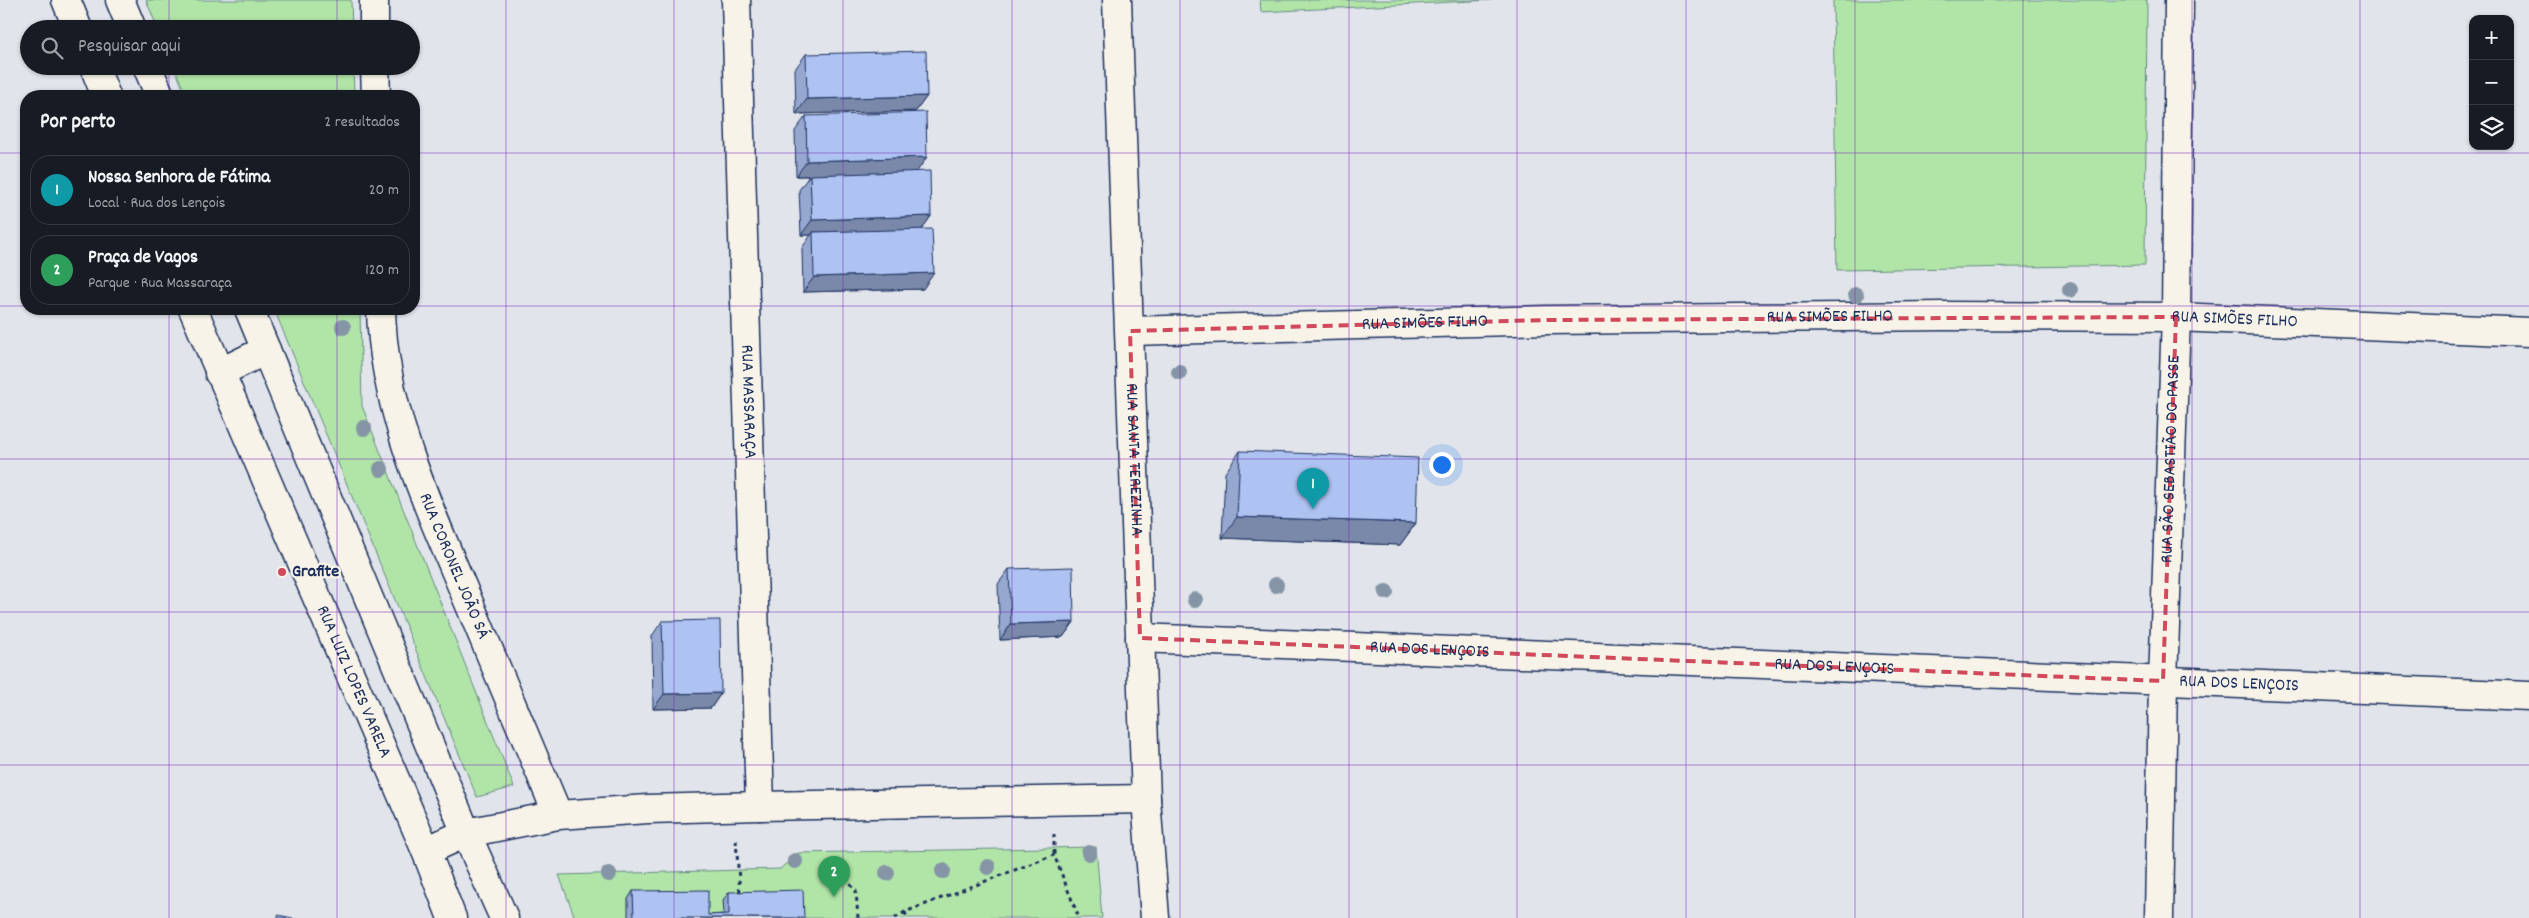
<!DOCTYPE html>
<html lang="pt">
<head>
<meta charset="utf-8">
<style>
  body { margin:0; font-family:Dekko,sans-serif; background:#242831; color:#f1f3f6 }
  .controls { position:absolute; right:15px; top:15px; display:grid; overflow:hidden; border-radius:10px; box-shadow:0 1px 4px #0004 }
  .controls button { width:45px; height:45px; display:grid; place-items:center; padding:0; border:0; border-bottom:1px solid #363941; background:#171b24; color:#f1f3f6; font:25px sans-serif }
  .you { position:absolute; left:1441px; top:464px; width:18px; height:18px; margin:-12px; border:4px solid #fff; border-radius:50%; background:#1a73e8; box-shadow:0 0 0 8px #1a73e833 }
  .badge { display:grid; place-items:center; width:32px; height:32px; border-radius:50%; background:#d1495b; color:#fff; font-size:16px; font-weight:700 }
  .pin { position:absolute; translate:-50% -41px; filter:drop-shadow(0 1px 2px #0008) }
  .pin::after { content:''; position:absolute; top:26px; width:18px; height:15px; background:inherit; clip-path:polygon(0 0,100% 0,50% 100%) }
  .list { margin:0; padding:0; list-style:none }
  h2 { display:flex; justify-content:space-between; align-items:center; height:65px; margin:0; padding:0 20px; font-size:21px }
  h2 small { font-size:16px; font-weight:400; color:#9ea1a6 }
  .list li { display:grid; grid-template-columns:32px 1fr auto; gap:15px; align-items:center; box-sizing:border-box; height:70px; margin:0 10px 10px; padding:0 10px; border:1px solid #363941; border-radius:20px }
  .list b { display:block; font-size:19px; white-space:nowrap }
  .list p { margin:0; font-size:16px; white-space:nowrap; color:#9ea1a6 }
  .list em { font-size:16px; font-style:normal; color:#9ea1a6 }
  .icon { flex:none; width:28px; height:28px; fill:none; stroke:currentColor; stroke-width:2; stroke-linecap:round; stroke-linejoin:round }
  .map { position:relative; flex:none; width:2529px; height:918px; overflow:hidden }
  .search { position:absolute; background:#171b24; box-shadow:0 1px 4px #0004; left:20px; top:20px; width:400px; height:55px; display:flex; align-items:center; gap:12px; box-sizing:border-box; padding:0 18px; border-radius:28px; color:#9ea1a6; font-size:19px }
  .panel { position:absolute; background:#171b24; box-shadow:0 1px 4px #0004; left:20px; top:90px; width:400px; height:225px; border-radius:20px }
  .map>svg:first-child { display:block }
  .green { fill:#b1e5a7; stroke:#668a82 }
  .lines { fill:none; stroke-linecap:round; stroke-linejoin:round }
  .minor-casing { stroke:#1b2f5e; stroke-width:31 }
  .secondary-casing { stroke:#1b2f5e; stroke-width:31 }
  .path { stroke:#1b2f5e; stroke-width:3; stroke-dasharray:4 4; stroke-linecap:butt }
  .minor { stroke:#f7f3e8; stroke-width:28 }
  .secondary { stroke:#f7f3e8; stroke-width:28 }
  .tree { fill:#8595a6 }
  .wall { fill:#96a8d0; stroke:#1b2f5e }
  .shaded-wall { fill:#7a88a9; stroke:#1b2f5e }
  .building { fill:#aec3f2; stroke:#1b2f5e }
  .marked { fill:none; stroke:#d1495b; stroke-width:4; stroke-dasharray:10 6; stroke-linejoin:round }
  .grid { fill:none; stroke:#7b2cbf; stroke-width:1; stroke-opacity:0.55 }
  .poi-dot { fill:#d1495b; stroke:#f7f3e8; stroke-width:2 }
  .labels { text-anchor:middle; dominant-baseline:central; stroke-width:4.5; stroke-linejoin:round; paint-order:stroke }
  .street-label { font-size:18px; fill:#1b2f5e; stroke:#f7f3e8 }
  .poi-label { font-size:18px; font-weight:bold; fill:#1b2f5e; stroke:#f7f3e8; text-anchor:start }
</style>
</head>
<body>
<div class="map">
<svg width="2529" height="918" viewBox="0 0 2529 918">
  <rect width="100%" height="100%" fill="#e1e5eb"/>
  <filter id="ink" filterUnits="userSpaceOnUse"><feTurbulence type="fractalNoise" baseFrequency=".02" numOctaves="2"/><feDisplacementMap in="SourceGraphic" scale="10" xChannelSelector="R" yChannelSelector="G"/><feConvolveMatrix kernelMatrix="1 2 1 2 8 2 1 2 1" color-interpolation-filters="sRGB"/></filter>
  <g filter="url(#ink)">
    <path class="green" d="M146 0H351L352 29H158Z
      M1260 0H1491L1261 12Z
      M1833 0H2147L2145 265 1837 270Z
      M174 66H353L354 96H186Z
      M274 309H360L362 406 514 787 477 797Z
      M1096 847 1102 918H575L559 875 780 869 798 853Z"/>
    <g class="lines">
      <g class="minor-casing">
        <g id="minor">
          <path d="M374 0V29"/>
          <path id="s1" d="M736 0 760 806"/>
          <path id="s2" d="M1117 0 1146 799 1155 918"/>
          <path d="M375 66 376 96"/>
          <path id="s3" d="M381 309C383 408 426 501 464 591 495 666 527 740 558 815"/>
          <path id="s4" d="M1130 331 1547 320 1944 316 2176 317 2529 332"/>
          <path id="s5" d="M1140 638 2529 696"/>
          <path d="M426 851 466 833 558 815 648 809 760 806 1146 799"/>
          <path id="s6" d="M2159 918 2163 681 2176 317 2179 0"/>
        </g>
      </g>
      <g class="secondary-casing">
        <g id="secondary">
          <path d="M66 0 78 29"/>
          <path d="M120 0 132 29"/>
          <path d="M94 66 106 96"/>
          <path d="M147 66 160 96"/>
          <path id="s7" d="M193 309 426 851 452 918"/>
          <path d="M249 309 466 833 504 918"/>
          <path d="M219 373 266 350"/>
        </g>
      </g>
      <path class="path" d="M1054 834V855
        M736 840 740 894
        M845 878 856 891 858 918
        M905 912 907 918
        M895 918 905 912 1054 855 1079 918"/>
      <use href="#minor" class="minor"/>
      <use href="#secondary" class="secondary"/>
    </g>
    <g class="tree">
      <circle cx="2070" cy="290" r="8"/>
      <circle cx="1856" cy="295" r="8"/>
      <circle cx="343" cy="327" r="8"/>
      <circle cx="1179" cy="372" r="8"/>
      <circle cx="364" cy="428" r="8"/>
      <circle cx="381" cy="469" r="8"/>
      <circle cx="1276" cy="585" r="8"/>
      <circle cx="1386" cy="592" r="8"/>
      <circle cx="1195" cy="600" r="8"/>
      <circle cx="1089" cy="853" r="8"/>
      <circle cx="795" cy="861" r="8"/>
      <circle cx="988" cy="867" r="8"/>
      <circle cx="943" cy="871" r="8"/>
      <circle cx="887" cy="873" r="8"/>
      <circle cx="609" cy="874" r="8"/>
    </g>
    <path class="wall" d="M806 54 927 96 916 111 796 114 795 69Z
      M806 116 917 172 931 216 922 229 923 289 803 292 802 248 811 235H801L799 190 809 176H796L795 131Z
      M1240 451 1416 523 1400 545 1222 538 1225 473Z
      M1009 569 1074 622 1063 637 1000 640 998 584Z
      M662 621 721 693 711 708 653 709 652 636Z
      M633 891 708 915 724 914 723 900 729 892 804 918H628V899Z"/>
    <path class="shaded-wall" d="M927 96 916 111 796 114 807 99Z
      M927 157 916 173 796 176 807 161Z
      M931 216 920 232H813L811 235H801L812 220Z
      M934 273 923 289 803 292 814 277Z
      M1237 517 1416 523 1400 545 1222 538Z
      M1074 622 1063 637 1000 640 1011 624Z
      M721 693 711 708 653 709 664 694Z"/>
    <path class="building" d="M926 51 927 96 807 99 806 54Z
      M926 112 927 157 807 161 806 116Z
      M930 171 931 216 812 220 810 175Z
      M932 229 934 273 814 277 813 232Z
      M1240 451 1418 458 1416 523 1237 517Z
      M1073 567 1074 622 1011 624 1009 569Z
      M720 620 721 693 664 694 662 621Z
      M708 890V915L729 914V892L803 890 804 918H634L633 891Z
      M278 915 293 918H278Z"/>
  </g>
  <path class="marked" d="M2176 317 2163 681 1140 638 1130 331 1547 320Z"/>
  <path class="grid" d="M169 0V29M337 0V29M506 0V918M674 0V918M843 0V918M1012 0V918M1180 0V918M1349 0V918M1517 0V918M1686 0V918M1855 0V918M2023 0V918M2192 0V918M2360 0V918M169 66V96M337 66V96M0 153H26M414 153H2529M0 306H26M414 306H2529M169 309V918M337 309V918M0 459H2529M0 612H2529M0 765H2529"/>
  <circle class="poi-dot" cx="282" cy="572" r="5"/>
  <g class="labels">
    <g class="street-label">
      <text stroke="none"><textPath href="#s4" startOffset="700">RUA SIMÕES FILHO</textPath></text>
      <text stroke="none"><textPath href="#s4" startOffset="1105">RUA SIMÕES FILHO</textPath></text>
      <text stroke="none"><textPath href="#s4" startOffset="295">RUA SIMÕES FILHO</textPath></text>
      <text stroke="none"><textPath href="#s1" startOffset="402">RUA MASSARAÇA</textPath></text>
      <text stroke="none"><textPath href="#s2" startOffset="460">RUA SANTA TEREZINHA</textPath></text>
      <text stroke="none"><textPath href="#s6" startOffset="459">RUA SÃO SEBASTIÃO DO PASSE</textPath></text>
      <text stroke="none"><textPath href="#s3" startOffset="269">RUA CORONEL JOÃO SÁ</textPath></text>
      <text stroke="none"><textPath href="#s5" startOffset="290">RUA DOS LENÇOIS</textPath></text>
      <text stroke="none"><textPath href="#s5" startOffset="695">RUA DOS LENÇOIS</textPath></text>
      <text stroke="none"><textPath href="#s7" startOffset="406">RUA LUIZ LOPES VARELA</textPath></text>
      <text stroke="none"><textPath href="#s5" startOffset="1100">RUA DOS LENÇOIS</textPath></text>
    </g>
    <g class="poi-label">
      <text x="292" y="572">Grafite</text>
    </g>
  </g>
</svg>
<div class="controls">
<button>+</button>
<button>−</button>
<button><svg class="icon" aria-label="layers" viewBox="0 0 24 24"><path d="M12 4l9 5-9 5-9-5zM3 14l9 5 9-5"/></svg></button>
</div>
<div class="you"></div>
<div class="pin badge" style="left:1313px;top:509px;background:#0f9aa8">1</div>
<div class="pin badge" style="left:834px;top:897px;background:#2e9e5b">2</div>
<div class="search"><svg class="icon" aria-label="search" viewBox="0 0 24 24"><circle cx="10" cy="10" r="6"/><path d="M15 15l6 6"/></svg>Pesquisar aqui</div>
<section class="panel">
<h2>Por perto<small>2 resultados</small></h2>
<ul class="list">
<li><span class="badge" style="background:#0f9aa8">1</span><div><b>Nossa Senhora de Fátima</b><p>Local · Rua dos Lençois</p></div><em>20 m</em></li>
<li><span class="badge" style="background:#2e9e5b">2</span><div><b>Praça de Vagos</b><p>Parque · Rua Massaraça</p></div><em>120 m</em></li>
</ul>
</section>
</div>
</body>
</html>
